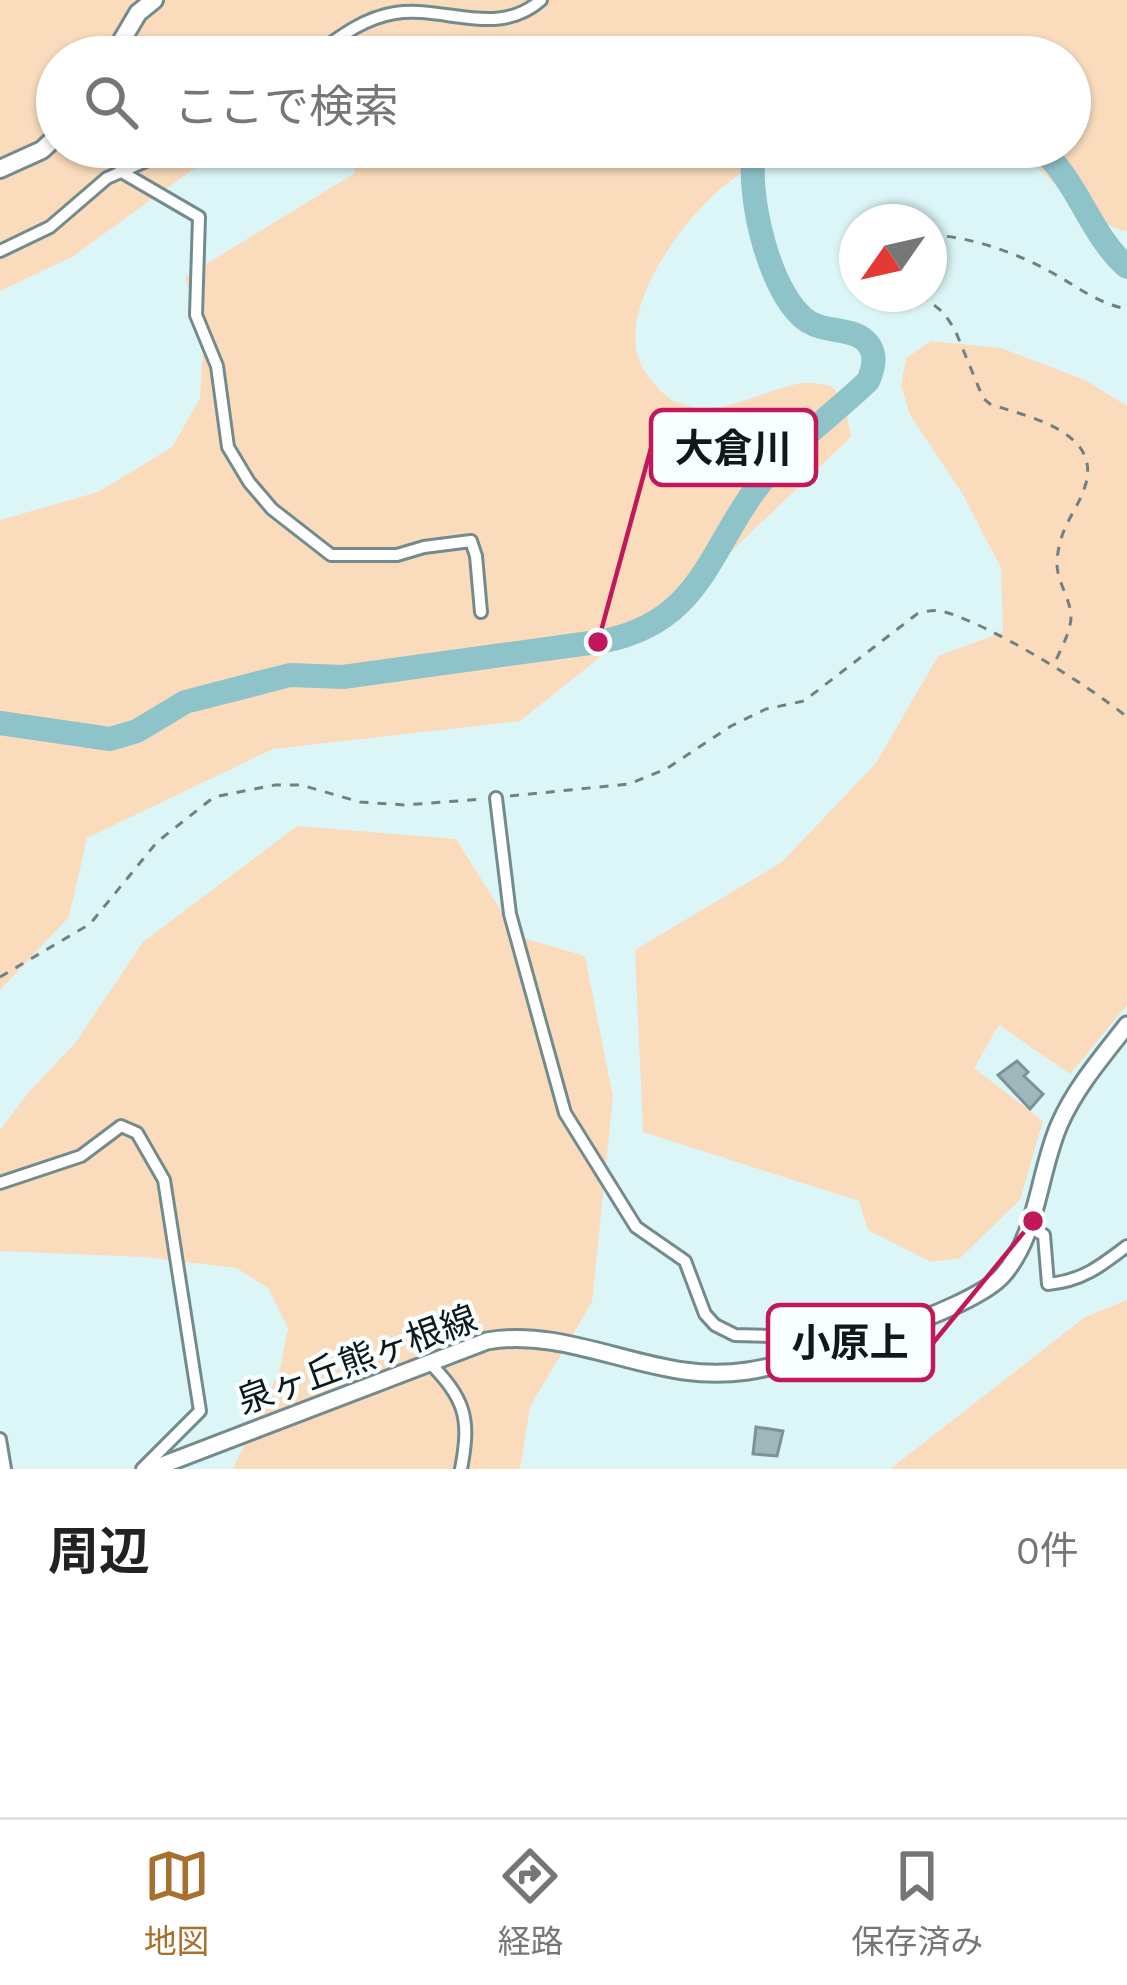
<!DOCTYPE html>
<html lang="ja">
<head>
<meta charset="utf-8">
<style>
  body { margin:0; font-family:"Work Sans","Noto Sans JP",sans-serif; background:#f6f6f6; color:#222 }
  .compass { position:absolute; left:839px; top:204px; width:108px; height:108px; border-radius:50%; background:#fff; box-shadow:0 3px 9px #0004; rotate:236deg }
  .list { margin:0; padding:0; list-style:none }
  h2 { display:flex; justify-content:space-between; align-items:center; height:156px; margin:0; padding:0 48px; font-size:51px }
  h2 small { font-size:39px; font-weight:400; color:#767676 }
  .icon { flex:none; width:66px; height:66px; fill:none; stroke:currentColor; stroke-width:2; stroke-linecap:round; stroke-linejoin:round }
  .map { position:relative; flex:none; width:1127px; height:1469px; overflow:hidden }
  .search { position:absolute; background:#fff; box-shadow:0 3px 9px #0004; left:36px; right:36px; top:36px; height:132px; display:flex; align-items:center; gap:30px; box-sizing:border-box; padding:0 42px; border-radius:66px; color:#767676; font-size:45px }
  .sheet { height:348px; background:#fff }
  nav { display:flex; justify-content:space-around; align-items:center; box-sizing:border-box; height:168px; border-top:3px solid #e0e0e0; background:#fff; font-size:33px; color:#767676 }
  nav a { display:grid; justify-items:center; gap:6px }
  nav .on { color:#a8702e }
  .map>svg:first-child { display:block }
  .green { fill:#fadcbd }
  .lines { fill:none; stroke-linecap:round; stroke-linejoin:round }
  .river { stroke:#8dc3c9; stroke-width:24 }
  .building { fill:#9fb7ba; stroke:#7b9396; stroke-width:3 }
  .street-casing { stroke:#748b8e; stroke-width:16 }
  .secondary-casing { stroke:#748b8e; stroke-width:21 }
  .primary-casing { stroke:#748b8e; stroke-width:22 }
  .path { stroke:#6f8182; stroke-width:3; stroke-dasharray:9 9; stroke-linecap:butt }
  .street { stroke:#fff; stroke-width:10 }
  .secondary { stroke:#fff; stroke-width:15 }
  .primary { stroke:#fff; stroke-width:16 }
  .labels { text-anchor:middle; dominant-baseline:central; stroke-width:9; stroke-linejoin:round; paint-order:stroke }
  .street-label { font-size:36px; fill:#0f191a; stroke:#f9feff }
  .leader { fill:none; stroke:#c2185b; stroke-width:4.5 }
  .callout-dot { fill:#c2185b; stroke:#f9feff; stroke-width:4.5 }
  .callout { fill:#f9feff; stroke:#c2185b; stroke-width:4.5 }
  .callout-label { font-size:39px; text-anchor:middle; font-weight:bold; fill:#0f191a }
</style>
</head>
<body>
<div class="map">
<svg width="1127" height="1469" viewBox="0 0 1127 1469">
  <rect width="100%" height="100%" fill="#dcf6f8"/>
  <path class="green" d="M0 0H1127V231C1097 229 1039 166 1011 147H1070V57H57V147H224L72 257 0 291Z
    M348 147H777C758 161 737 175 718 191 678 226 609 320 646 373 655 385 665 398 679 403 722 420 763 388 804 383 812 382 823 385 831 386L844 400 851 437 721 561 520 721 273 749 87 838 69 917 0 990V520L98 492 172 447 200 398 204 333 185 277 355 173Z
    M931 341 1001 348 1085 380 1127 406V1005L1070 1074 999 1025 974 1068 1043 1121 1020 1200 960 1258 931 1262 868 1230 859 1201 643 1132 635 950 782 862 876 763 938 656 1003 632 1001 568 962 493 910 415 901 385 906 358Z
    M297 826 456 839 517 936 585 956 613 1097 592 1302 530 1407 520 1469H233L280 1369 288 1328 268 1288 236 1268 145 1257 0 1251V1130L28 1093 76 1042 143 942Z
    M1127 1300V1469H890L1085 1317Z"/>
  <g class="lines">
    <path class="river" d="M838 57C860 47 878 47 900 57
      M1038 147C1078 179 1089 234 1127 267
      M0 723 110 739 137 731 185 702 290 675 343 677 604 641C705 621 709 544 766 476 796 440 835 413 868 381 873 370 877 356 869 345 857 327 826 333 809 322 769 297 745 190 755 147"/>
  </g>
  <path class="building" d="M1017 1061 1028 1072 1024 1076 1043 1094 1030 1109 998 1075Z
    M756 1427 783 1431 777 1456 753 1454Z"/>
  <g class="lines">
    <g class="street-casing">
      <path id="street" d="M312 57C338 38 363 18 395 13 444 5 497 39 541 0
        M120 171 199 217 196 315 217 366 228 447 249 482 272 509 331 555H397L424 547 471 541 476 556 481 612
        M0 251 50 227 107 178 178 147
        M496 798 510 914 565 1113 636 1227 685 1261 705 1314 715 1325 735 1335 838 1338 846 1344
        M0 1183 81 1156 121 1126 137 1133 164 1180 200 1411 142 1469
        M1029 1227 1044 1235 1048 1284C1082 1281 1101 1266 1127 1246
        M428 1361C465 1399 471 1417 461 1469
        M0 1439 5 1469"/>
    </g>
    <g class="secondary-casing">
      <path id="secondary" d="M152 1469 487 1341C553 1329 619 1362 684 1371 705 1374 727 1374 748 1371 800 1363 969 1312 1002 1276 1039 1234 1038 1172 1060 1123 1076 1087 1103 1056 1127 1025"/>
    </g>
    <g class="primary-casing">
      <path id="primary" d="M112 57 138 13 154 0
        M0 169 42 150 57 136"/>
    </g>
    <path class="path" d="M929 235C969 236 1014 252 1049 271 1077 286 1096 303 1127 309
      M920 294 944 313 955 330 983 398 990 404C1024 416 1100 430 1086 483 1078 512 1060 523 1057 561 1056 580 1069 596 1071 614 1072 631 1059 652 1053 667
      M510 796 629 784 666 769 731 726 766 709 804 701 917 614C927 611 935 609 945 612 993 626 1088 685 1127 717
      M0 977 90 924 157 842 214 797 275 785H301L360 802 405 805 483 799"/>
    <use href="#street" class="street"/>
    <use href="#secondary" class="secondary"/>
    <use href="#primary" class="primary"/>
  </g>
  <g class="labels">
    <g class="street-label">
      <text transform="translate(357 1360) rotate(-20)">泉ヶ丘熊ヶ根線</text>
    </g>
  </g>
  <path class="leader" d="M598 642L651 448M1033 1221L933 1343"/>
  <g class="callout-dot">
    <circle cx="598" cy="642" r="12"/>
    <circle cx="1033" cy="1221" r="12"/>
  </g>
  <g class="callout">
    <rect x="651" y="410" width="165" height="75" rx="12"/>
    <rect x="768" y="1305" width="165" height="75" rx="12"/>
  </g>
  <g class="callout-label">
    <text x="733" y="462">大倉川</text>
    <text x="850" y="1356">小原上</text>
  </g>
</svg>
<svg class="compass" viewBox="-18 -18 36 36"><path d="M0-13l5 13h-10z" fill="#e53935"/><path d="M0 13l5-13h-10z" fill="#767676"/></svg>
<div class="search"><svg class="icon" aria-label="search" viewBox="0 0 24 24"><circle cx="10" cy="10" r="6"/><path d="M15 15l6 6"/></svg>ここで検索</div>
</div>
<section class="sheet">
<h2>周辺<small>0件</small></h2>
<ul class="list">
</ul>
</section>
<nav>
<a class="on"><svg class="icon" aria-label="map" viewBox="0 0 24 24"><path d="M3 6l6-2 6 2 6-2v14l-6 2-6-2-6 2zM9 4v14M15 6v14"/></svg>地図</a>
<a><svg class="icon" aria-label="directions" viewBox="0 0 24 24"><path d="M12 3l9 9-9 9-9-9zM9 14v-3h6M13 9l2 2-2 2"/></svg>経路</a>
<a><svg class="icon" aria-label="saved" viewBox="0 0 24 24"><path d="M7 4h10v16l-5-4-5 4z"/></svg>保存済み</a>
</nav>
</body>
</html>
